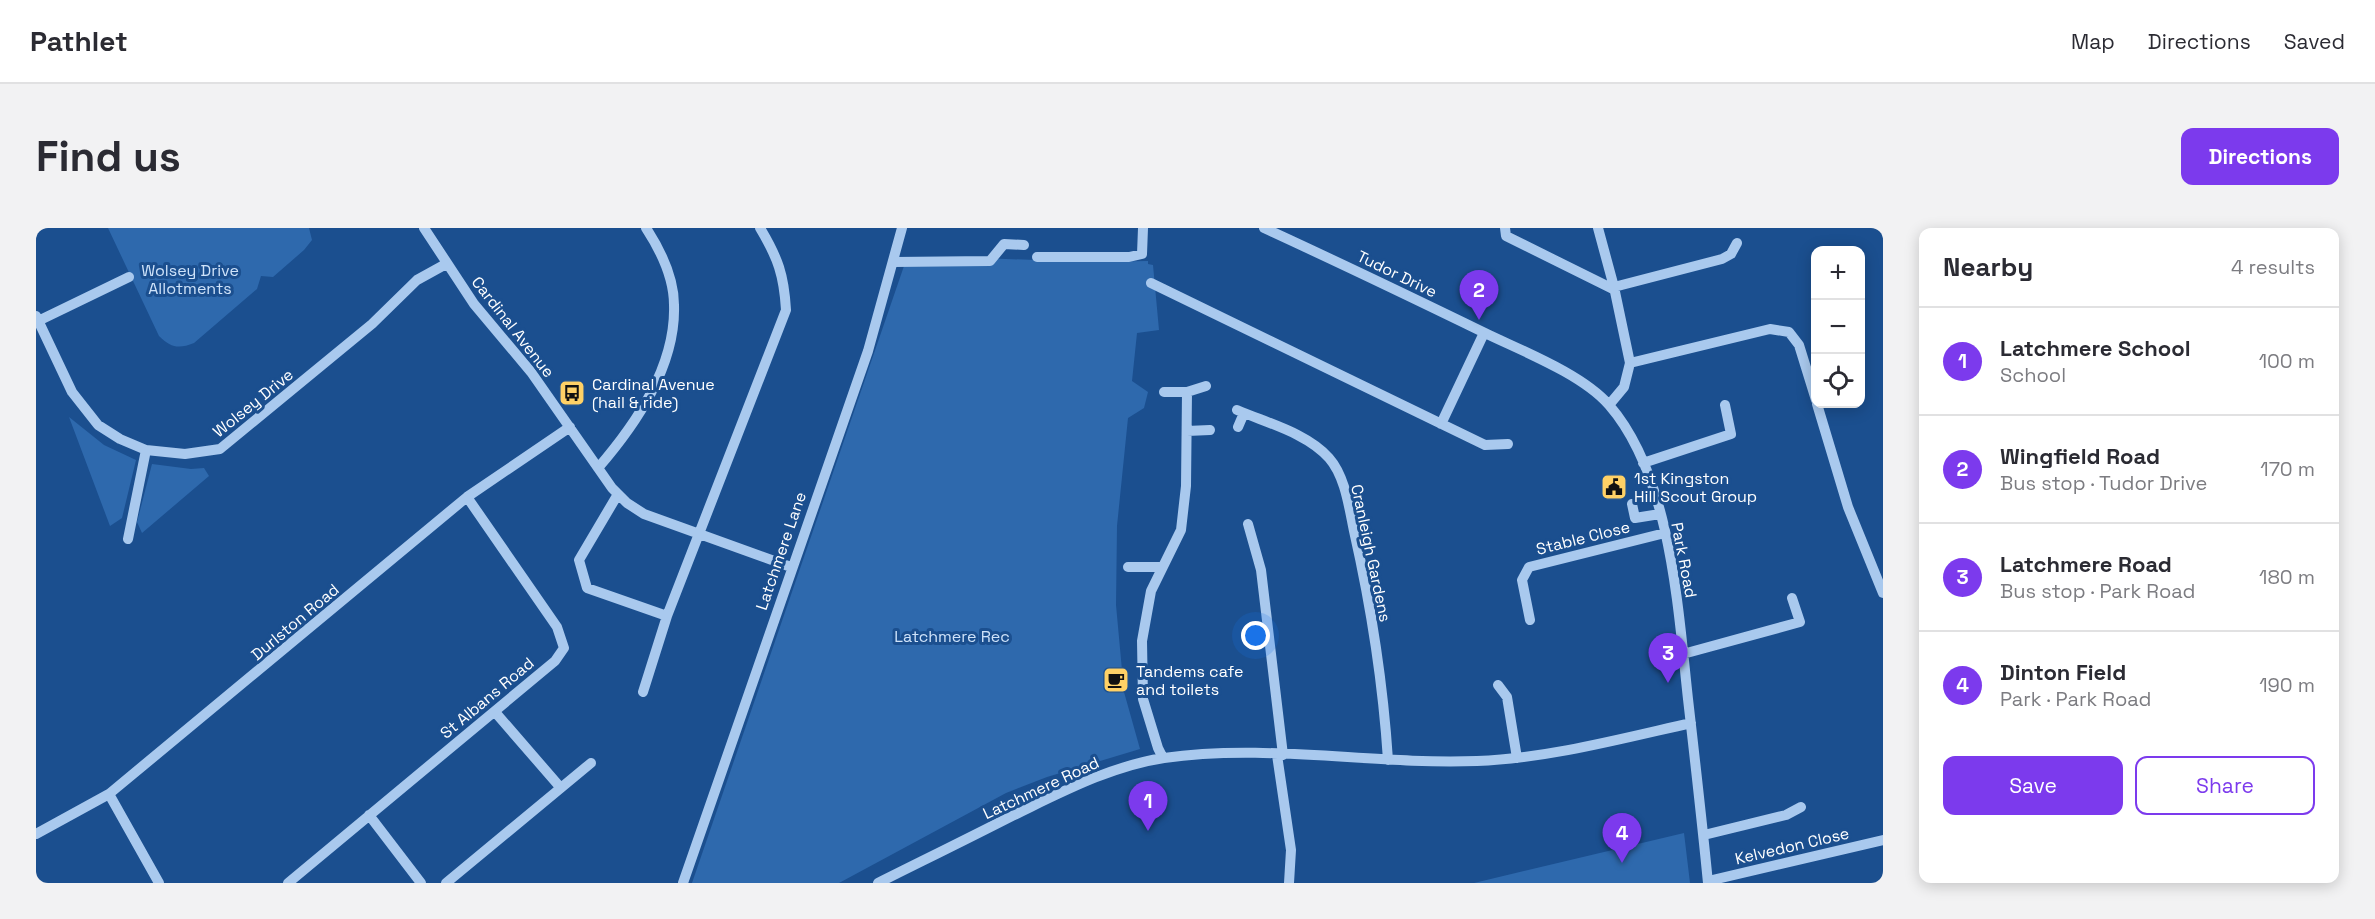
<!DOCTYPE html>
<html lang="en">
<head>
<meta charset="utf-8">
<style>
  body { margin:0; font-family:"Space Grotesk",sans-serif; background:#f2f2f3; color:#2b2b33 }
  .controls { position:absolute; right:18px; top:18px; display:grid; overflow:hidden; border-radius:12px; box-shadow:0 3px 15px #0003 }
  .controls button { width:54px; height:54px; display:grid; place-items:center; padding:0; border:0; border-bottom:2px solid #e1e1e2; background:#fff; color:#2b2b33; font:30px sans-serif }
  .you { position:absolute; left:1220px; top:408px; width:21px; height:21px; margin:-15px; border:4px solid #fff; border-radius:50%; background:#1a73e8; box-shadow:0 0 0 9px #1a73e833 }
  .badge { display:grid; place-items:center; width:39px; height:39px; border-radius:50%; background:#7c3aed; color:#fff; font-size:20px; font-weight:700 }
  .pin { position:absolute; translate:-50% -50px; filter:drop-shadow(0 2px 3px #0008) }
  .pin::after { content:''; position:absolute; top:32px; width:21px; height:18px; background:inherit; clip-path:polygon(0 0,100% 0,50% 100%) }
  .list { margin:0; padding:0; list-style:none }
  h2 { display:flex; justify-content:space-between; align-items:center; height:78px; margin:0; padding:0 24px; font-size:26px }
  h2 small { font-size:20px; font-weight:400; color:#7c7c81 }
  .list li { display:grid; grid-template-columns:39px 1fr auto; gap:18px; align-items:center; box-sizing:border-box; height:108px; padding:0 24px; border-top:2px solid #e1e1e2 }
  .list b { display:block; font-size:22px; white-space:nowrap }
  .list p { margin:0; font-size:20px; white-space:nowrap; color:#7c7c81 }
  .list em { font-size:20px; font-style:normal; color:#7c7c81 }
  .actions { display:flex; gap:12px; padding:18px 24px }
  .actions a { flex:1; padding:14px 0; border:2px solid #7c3aed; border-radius:12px; text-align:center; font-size:21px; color:#7c3aed }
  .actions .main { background:#7c3aed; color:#fff }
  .icon { flex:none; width:33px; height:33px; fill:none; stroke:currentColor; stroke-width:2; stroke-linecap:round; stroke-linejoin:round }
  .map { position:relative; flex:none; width:1847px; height:655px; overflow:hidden; border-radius:12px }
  header { display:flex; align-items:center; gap:36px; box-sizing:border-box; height:84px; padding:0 30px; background:#fff; border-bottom:2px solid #e1e1e2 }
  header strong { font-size:28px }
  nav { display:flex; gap:33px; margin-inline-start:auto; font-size:21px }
  .intro { display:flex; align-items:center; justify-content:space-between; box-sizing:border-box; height:144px; padding:0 36px }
  h1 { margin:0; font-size:42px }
  .button { padding:15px 27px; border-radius:12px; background:#7c3aed; color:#fff; font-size:21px; font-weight:700 }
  main { display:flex; gap:36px; padding:0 36px }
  aside { flex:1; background:#fff; border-radius:12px; box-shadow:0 3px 15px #0003 }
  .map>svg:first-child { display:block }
  .green { fill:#2e69ad }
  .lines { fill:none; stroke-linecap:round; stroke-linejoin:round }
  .minor { stroke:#a9c9ee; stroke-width:10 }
  .labels { text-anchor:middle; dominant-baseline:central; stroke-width:6; stroke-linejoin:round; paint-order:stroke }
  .park-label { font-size:16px; fill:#cfe3fa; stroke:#1b4f8f }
  .street-label { font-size:16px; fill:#fff; stroke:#1b4f8f }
  .poi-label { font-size:16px; fill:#fff; stroke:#1b4f8f; text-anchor:start }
</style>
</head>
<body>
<header>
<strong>Pathlet</strong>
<nav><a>Map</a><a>Directions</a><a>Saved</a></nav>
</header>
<div class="intro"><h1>Find us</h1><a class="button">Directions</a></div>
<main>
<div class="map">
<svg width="1847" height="655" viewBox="0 0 1847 655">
  <rect width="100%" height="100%" fill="#1b4f8f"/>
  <path class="green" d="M72 0H273L276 12 268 22 237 49 225 48 221 61 158 115C143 121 135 120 123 108Z
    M945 30 1052 34 1112 33V36L1117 37 1123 102 1101 105 1096 153 1112 164 1108 180 1092 190 1081 298 1080 377 1088 464 1104 521 1011 549 970 565 803 655H656L868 38Z
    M33 189 68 217 100 232 86 290 74 298Z
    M116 236 155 241 168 240 173 248 106 305 101 294Z
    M1648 605 1654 655H1438Z"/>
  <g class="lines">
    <path class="minor" d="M388 0 438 76 495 144 576 260 591 275 608 286 755 339
      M1228 0C1302 34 1375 69 1449 105 1486 123 1546 146 1573 177 1635 248 1642 381 1652 471 1659 532 1666 593 1672 655
      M1469 0 1470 8 1579 62
      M1562 0 1578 59 1594 135 1588 159 1573 177
      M1001 29H1093L1106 26 1107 0
      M858 34 954 33 968 16 988 17
      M1115 55 1449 217 1472 216
      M1578 59 1686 31 1695 26 1701 15
      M0 88 36 164 62 197 84 211 110 222 149 226 184 221 336 96 381 52 410 36
      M2 93 93 49
      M1594 135 1734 101 1753 104 1763 117 1780 172
      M1128 164H1151L1170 158
      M1781 176 1812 279 1847 365
      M1201 182C1231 195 1271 205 1293 230 1309 248 1313 279 1318 303 1335 378 1347 455 1352 532
      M1405 196 1448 105
      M1202 199 1208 185
      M1151 203 1174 202
      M1607 235 1695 206 1689 177
      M562 240C600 196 640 138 638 77 638 50 625 23 610 0
      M582 266 543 332 551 360 631 388
      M1596 276 1599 290 1624 286
      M1212 296 1225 342 1247 527
      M92 311 110 222
      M1092 339H1125
      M1494 392 1486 352 1493 339 1629 305
      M1647 426 1764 394 1756 370
      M1462 457 1471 469 1481 530
      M607 464 631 388 750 82C748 47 742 30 724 0
      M459 484 524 559
      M1241 527 1255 622 1253 655
      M1127 530 1122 520 1107 471 1106 413 1115 363 1145 302 1150 258 1151 164
      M73 566 123 655
      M333 587 385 655
      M0 606 73 566 431 269 534 199
      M1668 607 1750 587 1765 579
      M1672 653 1847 612
      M252 655 519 433 528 420 521 399 431 269
      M410 655 555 535
      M647 655 832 123 866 0
      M842 655C886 633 931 611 976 588 1024 565 1074 538 1128 530 1231 515 1337 537 1441 533 1513 530 1584 511 1655 495"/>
  </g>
  <defs>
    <g id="bus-square" transform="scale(1.35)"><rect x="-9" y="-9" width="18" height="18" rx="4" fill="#ffd166" stroke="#1b4f8f"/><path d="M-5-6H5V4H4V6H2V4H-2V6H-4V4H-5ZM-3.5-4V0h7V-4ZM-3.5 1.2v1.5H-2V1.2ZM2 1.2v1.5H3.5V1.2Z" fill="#111"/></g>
    <g id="civic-square" transform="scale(1.35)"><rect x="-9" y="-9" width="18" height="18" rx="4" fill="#ffd166" stroke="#1b4f8f"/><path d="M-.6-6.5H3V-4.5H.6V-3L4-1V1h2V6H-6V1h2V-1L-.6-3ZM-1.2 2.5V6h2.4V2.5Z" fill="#111"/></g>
    <g id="cafe-square" transform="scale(1.35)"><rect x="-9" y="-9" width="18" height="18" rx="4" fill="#ffd166" stroke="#1b4f8f"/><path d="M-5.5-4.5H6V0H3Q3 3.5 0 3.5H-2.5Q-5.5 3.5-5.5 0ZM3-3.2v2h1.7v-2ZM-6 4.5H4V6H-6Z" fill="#111"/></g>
  </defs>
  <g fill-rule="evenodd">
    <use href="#bus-square" x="536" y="165"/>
    <use href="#civic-square" x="1578" y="259"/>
    <use href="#cafe-square" x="1080" y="452"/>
  </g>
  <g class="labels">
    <g class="park-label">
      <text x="154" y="42">Wolsey Drive<tspan x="154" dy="18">Allotments</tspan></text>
      <text x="916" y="408">Latchmere Rec</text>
    </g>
    <g class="street-label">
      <text transform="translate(1361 46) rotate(26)">Tudor Drive</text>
      <text transform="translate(477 99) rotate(52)">Cardinal Avenue</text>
      <text transform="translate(217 175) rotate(-39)">Wolsey Drive</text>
      <text transform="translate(1547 310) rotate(-14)">Stable Close</text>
      <text transform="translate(745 323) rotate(-71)">Latchmere Lane</text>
      <text transform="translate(1335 325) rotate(78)">Cranleigh Gardens</text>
      <text transform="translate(1648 332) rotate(79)">Park Road</text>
      <text transform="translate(259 394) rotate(-40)">Durlston Road</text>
      <text transform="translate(451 470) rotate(-40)">St Albans Road</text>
      <text transform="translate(1005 560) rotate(-25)">Latchmere Road</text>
      <text transform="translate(1756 618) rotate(-13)">Kelvedon Close</text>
    </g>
    <g class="poi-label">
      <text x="556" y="156">Cardinal Avenue<tspan x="556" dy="18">(hail &amp; ride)</tspan></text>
      <text x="1598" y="250">1st Kingston<tspan x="1598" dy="18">Hill Scout Group</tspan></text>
      <text x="1100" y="443">Tandems cafe<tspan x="1100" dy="18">and toilets</tspan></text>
    </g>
  </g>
</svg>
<div class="controls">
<button>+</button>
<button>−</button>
<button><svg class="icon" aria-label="locate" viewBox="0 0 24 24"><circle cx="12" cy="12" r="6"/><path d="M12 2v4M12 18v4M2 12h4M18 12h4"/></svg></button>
</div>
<div class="you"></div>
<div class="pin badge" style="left:1112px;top:603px">1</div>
<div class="pin badge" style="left:1443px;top:92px">2</div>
<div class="pin badge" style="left:1632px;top:455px">3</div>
<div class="pin badge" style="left:1586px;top:635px">4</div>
</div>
<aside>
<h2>Nearby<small>4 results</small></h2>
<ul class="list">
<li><span class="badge">1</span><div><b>Latchmere School</b><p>School</p></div><em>100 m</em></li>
<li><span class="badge">2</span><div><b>Wingfield Road</b><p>Bus stop · Tudor Drive</p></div><em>170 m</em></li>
<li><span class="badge">3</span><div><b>Latchmere Road</b><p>Bus stop · Park Road</p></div><em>180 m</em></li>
<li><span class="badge">4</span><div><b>Dinton Field</b><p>Park · Park Road</p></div><em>190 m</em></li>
</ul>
<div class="actions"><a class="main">Save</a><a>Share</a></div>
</aside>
</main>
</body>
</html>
